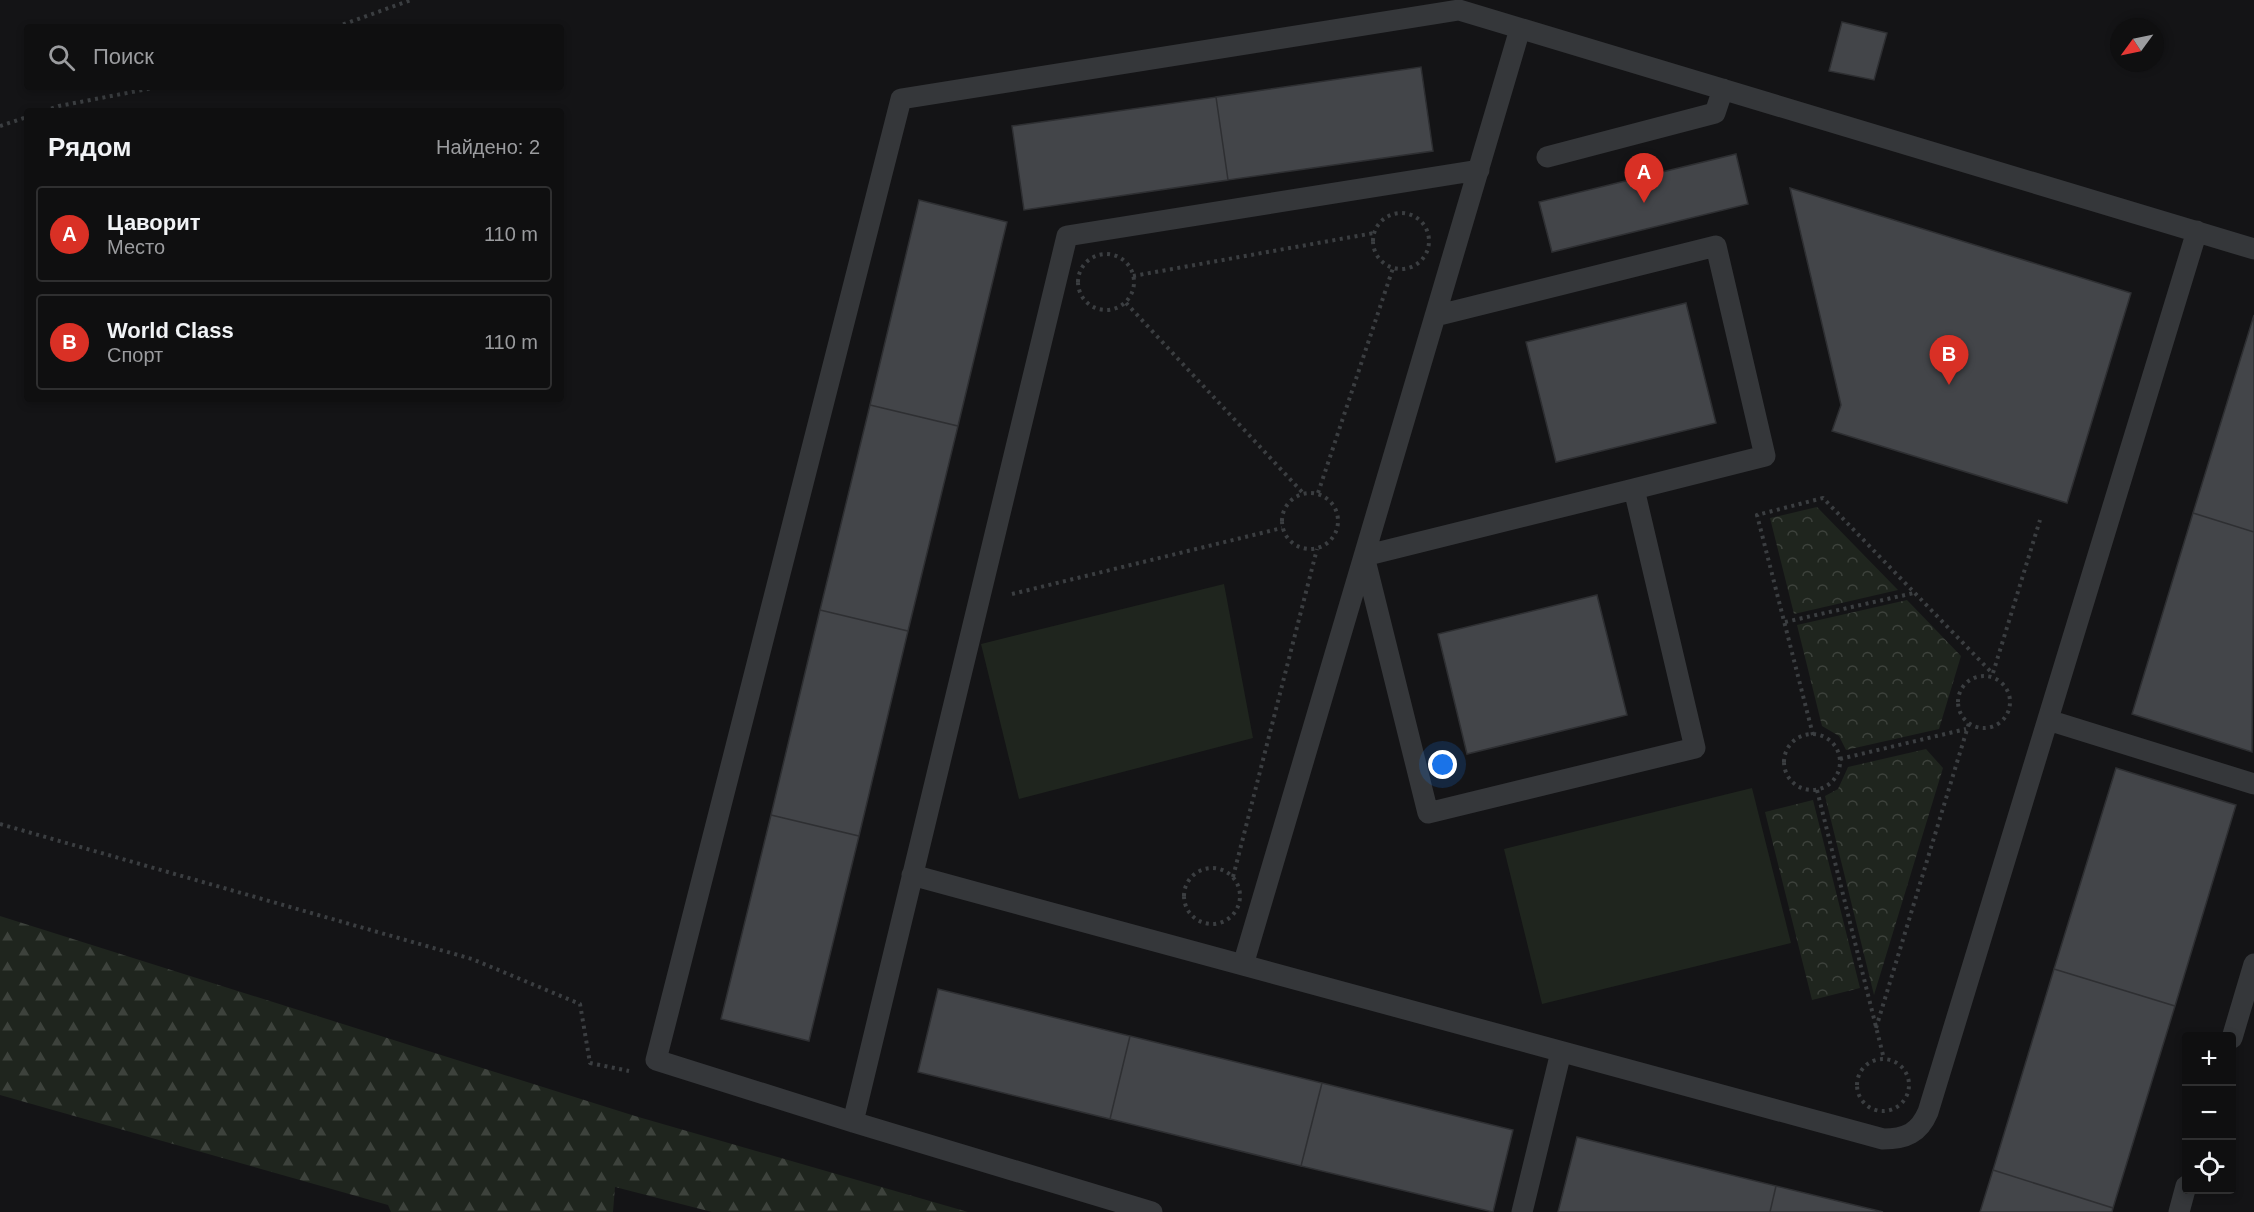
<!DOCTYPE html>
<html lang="ru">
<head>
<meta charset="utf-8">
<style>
  body { margin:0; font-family:Helvetica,sans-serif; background:#1d1d1e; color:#f1f3f6 }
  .controls { position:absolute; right:18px; bottom:18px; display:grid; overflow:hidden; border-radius:6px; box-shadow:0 3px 9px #0003 }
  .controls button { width:54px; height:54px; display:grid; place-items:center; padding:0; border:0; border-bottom:2px solid #2f2f30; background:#0f0f10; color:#f1f3f6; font:30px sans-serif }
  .compass { position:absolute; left:2110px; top:18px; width:54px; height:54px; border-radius:50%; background:#0f0f10; box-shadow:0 3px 9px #0003; rotate:237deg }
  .you { position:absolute; left:1443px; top:765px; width:21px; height:21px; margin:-15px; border:4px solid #fff; border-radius:50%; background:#1a73e8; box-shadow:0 0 0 9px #1a73e833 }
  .badge { display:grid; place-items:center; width:39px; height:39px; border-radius:50%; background:#d93025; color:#fff; font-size:20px; font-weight:700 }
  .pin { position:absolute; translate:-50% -50px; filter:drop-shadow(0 2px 3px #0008) }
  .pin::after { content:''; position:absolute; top:32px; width:21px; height:18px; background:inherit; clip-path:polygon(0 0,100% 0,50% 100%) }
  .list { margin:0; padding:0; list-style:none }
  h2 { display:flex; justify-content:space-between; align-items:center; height:78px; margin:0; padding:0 24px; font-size:26px }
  h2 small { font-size:20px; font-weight:400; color:#9b9c9f }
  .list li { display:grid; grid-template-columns:39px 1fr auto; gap:18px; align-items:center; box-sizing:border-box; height:96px; margin:0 12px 12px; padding:0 12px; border:2px solid #2f2f30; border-radius:6px }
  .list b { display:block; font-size:22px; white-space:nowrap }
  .list p { margin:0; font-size:20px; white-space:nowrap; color:#9b9c9f }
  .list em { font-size:20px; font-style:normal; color:#9b9c9f }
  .icon { flex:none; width:33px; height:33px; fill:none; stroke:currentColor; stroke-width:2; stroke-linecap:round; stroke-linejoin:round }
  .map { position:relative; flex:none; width:2254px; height:1212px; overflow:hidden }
  .search { position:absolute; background:#0f0f10; box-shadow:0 3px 9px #0003; left:24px; top:24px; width:540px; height:66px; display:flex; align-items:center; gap:15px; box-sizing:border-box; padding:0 21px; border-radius:6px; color:#9b9c9f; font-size:22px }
  .panel { position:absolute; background:#0f0f10; box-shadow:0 3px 9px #0003; left:24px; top:108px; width:540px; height:294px; border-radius:6px }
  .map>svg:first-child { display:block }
  .grass { fill:#1f251e }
  .forest { fill:url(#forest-firs) }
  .park { fill:url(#park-crowns) }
  .building { fill:#434549; stroke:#2e2f32; stroke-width:1.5 }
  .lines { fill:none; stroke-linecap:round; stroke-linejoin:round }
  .path { stroke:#3b3e41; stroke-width:4; stroke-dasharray:3 4.5; stroke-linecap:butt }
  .lane { stroke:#35373a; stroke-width:21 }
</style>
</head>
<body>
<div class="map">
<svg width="2254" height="1212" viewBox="0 0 2254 1212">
  <defs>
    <pattern id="forest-firs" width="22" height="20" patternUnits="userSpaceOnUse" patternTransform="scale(1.5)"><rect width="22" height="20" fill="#1f251e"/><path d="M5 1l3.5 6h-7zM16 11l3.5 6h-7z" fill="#3d423c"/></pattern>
    <pattern id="park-crowns" width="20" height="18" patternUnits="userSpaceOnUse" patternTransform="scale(1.5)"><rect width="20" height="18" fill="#1f251e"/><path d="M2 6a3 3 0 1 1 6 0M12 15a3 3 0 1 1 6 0" fill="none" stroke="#3d423c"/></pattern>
  </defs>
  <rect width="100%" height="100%" fill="#141416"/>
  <path class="grass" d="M1224 584 1253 738 1019 799 981 644Z
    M1752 788 1791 943 1542 1004 1504 849Z"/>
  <path class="forest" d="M0 916 635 1116 968 1212H712L615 1187 613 1212H391L388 1205 0 1095Z"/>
  <path class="park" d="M1817 507 1898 590 1794 614 1770 518Z
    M1907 600 1961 656 1939 729 1846 750 1839 736 1822 726 1797 625Z
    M1926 749 1943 768 1874 995 1825 796 1838 789 1848 767Z
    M1813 800 1860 988 1812 1000 1765 812Z"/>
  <path class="building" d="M1842 22 1887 33 1874 80 1829 71Z
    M1421 67 1433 151 1228 180 1216 97Z
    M1216 97 1228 180 1024 210 1012 126Z
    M1736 154 1748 204 1552 252 1539 202Z
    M1790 188 2131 293 2067 503 1832 431 1841 405Z
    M919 200 1007 222 958 426 870 405Z
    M1686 303 1716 423 1556 462 1526 342Z
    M2254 315V532L2193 513Z
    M870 405 958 426 908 631 820 610Z
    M2193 513 2254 532 2252 752 2132 714Z
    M1597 595 1627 715 1467 754 1438 634Z
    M820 610 908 631 859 836 771 815Z
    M2116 768 2236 805 2175 1006 2054 969Z
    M771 815 859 836 809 1041 721 1019Z
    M2054 969 2175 1006 2113 1208 1993 1170Z
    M938 989 1130 1036 1110 1119 918 1072Z
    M1130 1036 1322 1083 1301 1166 1110 1119Z
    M1322 1083 1513 1130 1493 1212 1301 1166Z
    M1577 1137 1776 1186 1770 1212H1558Z
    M1993 1170 2113 1208 2112 1212H1980Z
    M1776 1186 1875 1210 1883 1212H1770Z"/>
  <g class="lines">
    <path class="path" d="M336 27 411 0
      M44 111 59 106 158 87
      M0 126 27 117
      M1373 241a28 28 0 1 1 56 0a28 28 0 1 1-56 0Z
      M1078 282a28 28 0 1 1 56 0a28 28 0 1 1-56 0Z
      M1133 276 1374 233
      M1126 303 1303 493
      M1318 493 1393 268
      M1282 521a28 28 0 1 1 56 0a28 28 0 1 1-56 0Z
      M1012 594 1282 528
      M1785 622 1914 593
      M1993 673 2040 520
      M1958 702a26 26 0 1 1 52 0a26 26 0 1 1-52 0Z
      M1784 762a28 28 0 1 1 56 0a28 28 0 1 1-56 0Z
      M1813 735 1757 515 1823 498 1993 674
      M1840 759 1966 729
      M1817 790 1884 1059
      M0 824 472 959 580 1004 590 1063 629 1071
      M1184 896a28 28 0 1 1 56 0a28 28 0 1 1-56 0Z
      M1233 877 1317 549
      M1876 1028 1969 723
      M1857 1085a26 26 0 1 1 52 0a26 26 0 1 1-52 0Z"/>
    <path class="lane" d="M1547 157 1715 113 1723 89
      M1435 316 1716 246 1765 456 1634 489 1695 748 1428 813 1364 556 1634 489
      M2048 720 2254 784
      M912 875 1883 1139C1906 1139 1919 1133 1928 1112L2197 231
      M1243 965 1520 29
      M2232 1038 2254 964
      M853 1122 1067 236 1479 170
      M1152 1212 853 1122 656 1060 901 99 1459 10 2254 249
      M1522 1212 1561 1052
      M2179 1212 2186 1186"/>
  </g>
</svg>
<div class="controls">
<button>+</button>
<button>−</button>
<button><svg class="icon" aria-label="locate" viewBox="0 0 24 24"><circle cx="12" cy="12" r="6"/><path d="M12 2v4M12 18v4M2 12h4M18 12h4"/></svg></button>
</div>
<svg class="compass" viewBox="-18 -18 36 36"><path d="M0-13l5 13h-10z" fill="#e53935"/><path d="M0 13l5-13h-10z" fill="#9b9c9f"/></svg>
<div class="you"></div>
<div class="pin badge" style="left:1644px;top:203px">A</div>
<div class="pin badge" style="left:1949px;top:385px">B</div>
<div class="search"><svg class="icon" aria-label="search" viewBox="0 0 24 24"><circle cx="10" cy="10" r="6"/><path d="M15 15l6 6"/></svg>Поиск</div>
<section class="panel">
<h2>Рядом<small>Найдено: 2</small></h2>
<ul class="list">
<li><span class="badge">A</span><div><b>Цаворит</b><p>Место</p></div><em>110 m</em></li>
<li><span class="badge">B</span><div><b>World Class</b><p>Спорт</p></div><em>110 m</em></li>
</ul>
</section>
</div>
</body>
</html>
